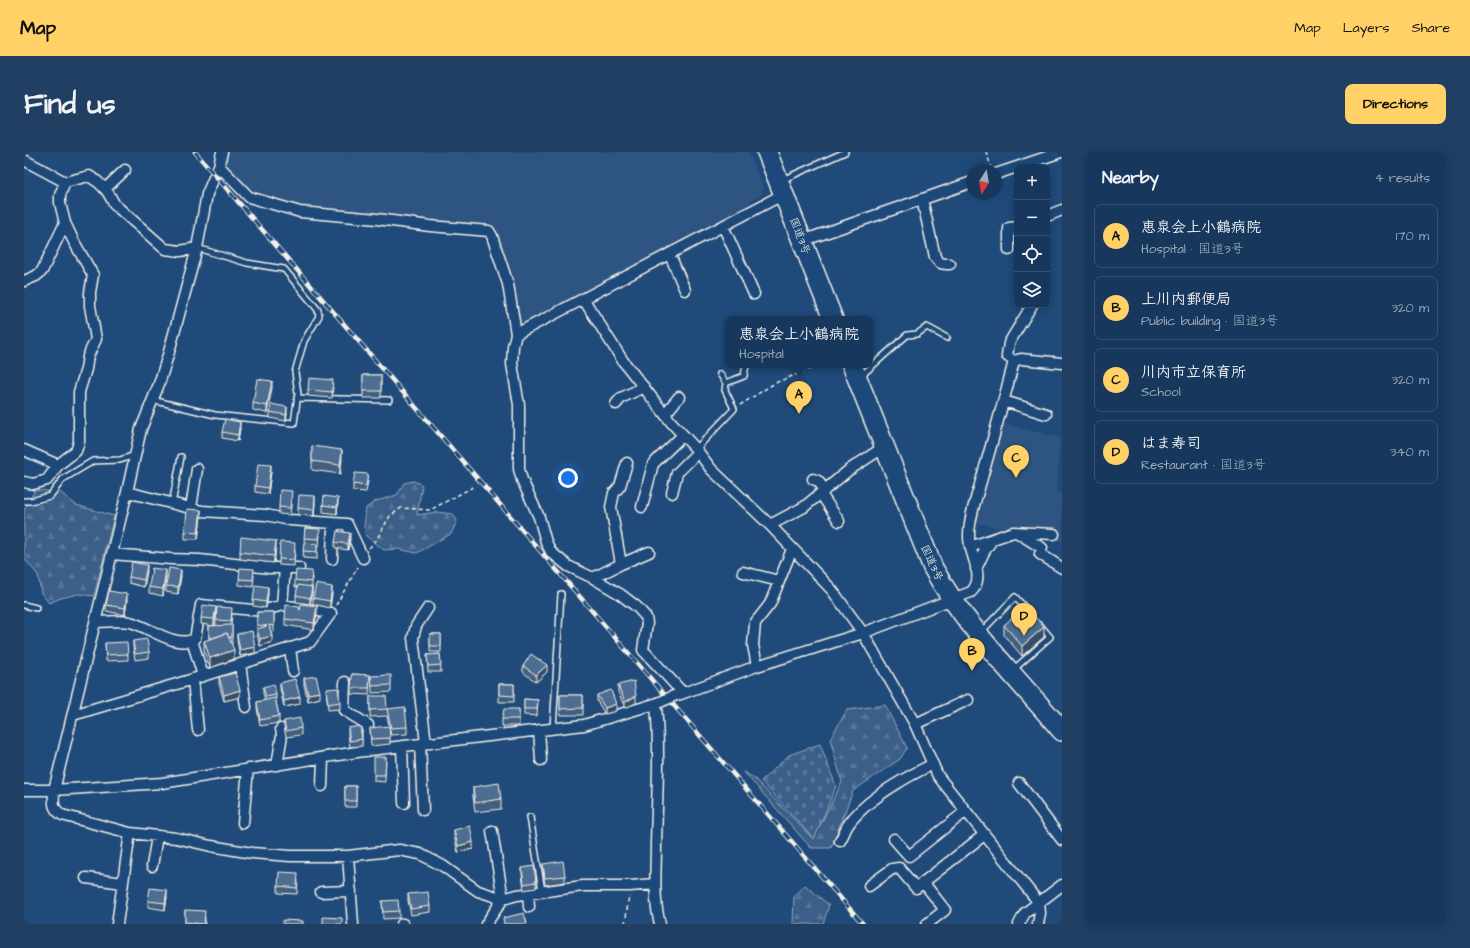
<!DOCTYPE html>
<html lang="en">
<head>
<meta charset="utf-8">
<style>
  body { margin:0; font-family:"Architects Daughter","Klee One",sans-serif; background:#203f62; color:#f1f3f6 }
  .controls { position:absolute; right:12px; top:12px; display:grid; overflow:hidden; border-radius:8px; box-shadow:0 2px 10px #0003 }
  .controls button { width:36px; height:36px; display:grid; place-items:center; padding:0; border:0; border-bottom:1px solid #365272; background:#17385c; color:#f1f3f6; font:20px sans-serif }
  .compass { position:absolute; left:942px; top:12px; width:36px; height:36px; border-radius:50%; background:#17385c; box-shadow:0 2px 10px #0003; rotate:192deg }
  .you { position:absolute; left:544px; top:326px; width:14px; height:14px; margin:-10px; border:3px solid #fff; border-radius:50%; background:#1a73e8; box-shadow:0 0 0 6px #1a73e833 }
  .badge { display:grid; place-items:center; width:26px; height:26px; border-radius:50%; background:#ffd166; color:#111; font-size:13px; font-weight:700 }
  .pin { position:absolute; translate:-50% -33px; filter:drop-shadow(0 1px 2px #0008) }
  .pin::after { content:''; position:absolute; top:21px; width:14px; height:12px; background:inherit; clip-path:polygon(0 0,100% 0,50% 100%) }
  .popup { position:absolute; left:701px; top:164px; width:148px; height:52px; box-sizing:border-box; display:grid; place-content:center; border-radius:8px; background:#17385c; filter:drop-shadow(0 1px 3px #0005); font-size:13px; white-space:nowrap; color:#9eacbb }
  .popup b { font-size:15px; color:#f1f3f6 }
  .popup::after { content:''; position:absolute; left:50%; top:100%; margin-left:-8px; border:8px solid transparent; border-top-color:#17385c }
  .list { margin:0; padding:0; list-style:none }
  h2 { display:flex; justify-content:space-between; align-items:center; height:52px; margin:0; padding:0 16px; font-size:17px }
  h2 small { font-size:13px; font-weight:400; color:#9eacbb }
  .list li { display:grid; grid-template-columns:26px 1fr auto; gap:12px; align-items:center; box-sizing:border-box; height:64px; margin:0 8px 8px; padding:0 8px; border:1px solid #365272; border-radius:8px }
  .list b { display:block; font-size:15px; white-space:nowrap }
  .list p { margin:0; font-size:13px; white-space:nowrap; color:#9eacbb }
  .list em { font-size:13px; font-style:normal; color:#9eacbb }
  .icon { flex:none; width:22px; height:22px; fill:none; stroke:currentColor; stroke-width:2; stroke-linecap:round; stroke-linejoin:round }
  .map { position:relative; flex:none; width:1038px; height:772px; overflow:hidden; border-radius:8px }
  header { display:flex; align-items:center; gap:24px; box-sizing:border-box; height:56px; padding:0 20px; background:#ffd166; color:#111 }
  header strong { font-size:19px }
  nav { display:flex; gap:22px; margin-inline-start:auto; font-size:14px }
  .intro { display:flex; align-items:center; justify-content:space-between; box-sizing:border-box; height:96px; padding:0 24px }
  h1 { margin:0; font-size:28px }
  .button { padding:10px 18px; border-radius:8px; background:#ffd166; color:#111; font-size:14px; font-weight:700 }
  main { display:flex; gap:24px; padding:0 24px }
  aside { flex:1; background:#17385c; border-radius:8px; box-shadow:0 2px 10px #0003 }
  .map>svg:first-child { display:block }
  .built { fill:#2d5581 }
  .forest { fill:url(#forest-firs); stroke:#97a8b8 }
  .cemetery { fill:url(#cemetery-stones); stroke:#97a8b8 }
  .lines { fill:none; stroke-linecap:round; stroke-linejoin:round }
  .lane-casing { stroke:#f4f1e8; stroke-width:8 }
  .street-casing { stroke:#f4f1e8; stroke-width:13 }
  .highway-casing { stroke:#f4f1e8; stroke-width:22 }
  .path { stroke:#f4f1e8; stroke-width:1.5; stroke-dasharray:4 3; stroke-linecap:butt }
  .lane { stroke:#1f4a7a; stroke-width:5 }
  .street { stroke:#1f4a7a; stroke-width:10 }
  .highway { stroke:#1f4a7a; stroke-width:19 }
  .rail-casing { stroke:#f4f1e8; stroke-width:4.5 }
  .rail { stroke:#1f4a7a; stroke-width:3; stroke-dasharray:9; stroke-linecap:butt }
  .street-bridge-casing { stroke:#f4f1e8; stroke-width:13; stroke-linecap:butt }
  .street-bridge { stroke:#1f4a7a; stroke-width:10 }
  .wall { fill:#425f7e; stroke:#f4f1e8 }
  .shaded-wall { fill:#364d66; stroke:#f4f1e8 }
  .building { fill:#4d6e92; stroke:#f4f1e8 }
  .labels { text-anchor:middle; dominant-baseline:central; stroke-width:3.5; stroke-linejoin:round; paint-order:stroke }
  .street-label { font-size:11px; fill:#f4f1e8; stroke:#1f4a7a }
</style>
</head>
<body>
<header>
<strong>Map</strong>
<nav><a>Map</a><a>Layers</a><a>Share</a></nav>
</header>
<div class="intro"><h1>Find us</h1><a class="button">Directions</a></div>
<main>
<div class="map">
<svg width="1038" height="772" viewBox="0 0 1038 772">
  <defs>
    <pattern id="forest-firs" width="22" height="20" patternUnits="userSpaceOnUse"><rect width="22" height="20" fill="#3a5f88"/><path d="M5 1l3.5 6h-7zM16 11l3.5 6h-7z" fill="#577699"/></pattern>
    <pattern id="cemetery-stones" width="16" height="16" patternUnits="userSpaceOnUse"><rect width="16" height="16" fill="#3a5f88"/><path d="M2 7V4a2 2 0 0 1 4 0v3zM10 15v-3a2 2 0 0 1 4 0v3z" fill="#577699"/></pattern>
  </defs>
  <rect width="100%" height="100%" fill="#1f4a7a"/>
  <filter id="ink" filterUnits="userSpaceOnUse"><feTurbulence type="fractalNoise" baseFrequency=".025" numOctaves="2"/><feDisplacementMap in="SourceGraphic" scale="8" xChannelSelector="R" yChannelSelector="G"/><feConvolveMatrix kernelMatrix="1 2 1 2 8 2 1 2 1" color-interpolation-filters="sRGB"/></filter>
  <g filter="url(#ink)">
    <path class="built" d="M202 0H724L740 38 737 43 726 49 718 60 499 175 493 170 469 77 283 59 226 44 199 12Z
      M978 271 1036 286 1033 338 1038 341V389L953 371 957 345Z"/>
    <path class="forest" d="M390 329 398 333 393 363 413 360 429 362 433 369 427 382 393 401 374 397 360 398 342 384 340 375 342 356 352 349 373 343 380 331Z
      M11 338 36 340 52 353 90 364 70 444 54 442 37 446 25 451 17 441 14 423 0 406V358Z
      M861 553 883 596 876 607 829 639 807 696H787L719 619 731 627 789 687 818 630 806 587 823 558Z
      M781 733 805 753 799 772H769L770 745Z"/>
    <path class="cemetery" d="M796 592 812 634 790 687 737 629 765 603Z"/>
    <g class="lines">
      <g class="lane-casing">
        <path id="lane" d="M758 28 821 0
          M837 224 883 183 893 182 903 175 923 186
          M702 231 720 224 722 213
          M273 246 365 248
          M128 248 191 263 270 271 274 242 271 220 280 189 295 164 294 158 260 117 223 111 173 96
          M672 297 710 257 701 238 702 231 696 222
          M0 349H7L26 344 39 327 69 309 96 308 111 303
          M148 352 157 305
          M0 453 12 456
          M957 480 991 445 1004 459
          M989 518 1026 485 1016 473
          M529 576 537 442
          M506 665 518 739"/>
      </g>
      <g class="street-casing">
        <path id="street" d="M198 0 195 14 183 42 173 96 145 200 135 232 117 277 103 340 30 638C30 650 27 655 38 663L106 681 152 686 187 694 228 701 266 704H324L375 698 396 702 419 714 454 739 479 747 493 743 559 734H606L631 732
          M0 8 41 30 65 24 74 30 83 39 91 53 141 97 156 99 173 96
          M195 14 225 45 276 60 353 67 406 74 465 79 468 84 484 132 492 182 489 194 488 212 495 253V317L498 328 515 365 522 390 527 400 544 414 569 426 596 442 613 455 622 465 623 471 619 498 659 541
          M993 15 1037 0
          M972 22 993 15
          M81 37 101 18
          M898 47 911 105C915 112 918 112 926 112
          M1023 64 1038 58
          M699 74 730 142
          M778 89 948 30
          M985 98V76L993 75
          M646 103 661 138
          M0 129 12 124 18 119 41 71 36 51V43L41 30
          M560 148 599 209 647 270 672 297 687 317 746 373
          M492 182 760 42
          M990 209 983 204 985 191 1008 153
          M980 249 1022 262
          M592 252 597 246 620 235
          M641 262 655 245
          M860 295 825 318 780 355 746 373 808 438 839 481 891 572 914 624 1015 751 1016 761 1014 772
          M0 298 34 313
          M789 327 794 329 801 338
          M0 330 9 332 23 328 34 313 52 299 55 290V240L62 217 64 204 72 187 66 154V140L69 123 50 90 41 71
          M103 340 178 359 242 363 266 368 323 372 339 406
          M648 341 653 321 674 300
          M797 342 815 369
          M618 355 629 312 659 283
          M167 356 173 317
          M994 381 1018 396 1016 402 1038 416
          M946 395 989 380 1030 382
          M88 402 147 407 176 408 246 416H275
          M308 407 309 371
          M597 412 587 355 590 341 596 334 603 311
          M952 417 960 400 968 388
          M719 420 755 429
          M569 426 597 412 625 400
          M258 453 261 416
          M168 488 179 524
          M266 496 269 519
          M216 512 222 555
          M733 514 729 493 731 471 746 452 768 397
          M169 528 174 578
          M321 530 320 558 344 573 343 599
          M654 543 733 514 839 481 947 440C963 425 944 401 945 384 945 363 954 342 959 322 970 284 980 247 990 209L997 207 1038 211
          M632 552C636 599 633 646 632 693 632 719 629 747 636 772
          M49 563 166 528 286 490 307 461 258 453 239 459 177 453 171 487C151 497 126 475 106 470 96 468 82 470 71 470
          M891 572 944 548
          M515 578 517 608
          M402 591 389 486 392 474 404 456
          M396 592 399 658
          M378 594 380 651
          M253 613 258 583 257 577
          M995 631 1038 688
          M298 634 299 606
          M0 638H30L138 631 346 598 560 573 634 551
          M219 671 224 617
          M870 687 885 704 942 659
          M816 689C819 684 821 678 824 673 841 648 882 625 909 612
          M324 704 329 772
          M128 714 133 684
          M62 726 99 731
          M899 730 921 758 903 772
          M845 734 868 717 875 716 892 736 960 683
          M297 740 327 739
          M504 741 505 755
          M93 772 106 681
          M378 772H379
          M462 772 479 747 468 679
          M995 772 1001 761 1038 733"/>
      </g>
      <g class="highway-casing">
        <path id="highway" d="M743 0 809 167
          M828 213 909 416C942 476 994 527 1038 579"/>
      </g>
      <path class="path" d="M962 0 967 14
        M716 253 751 231 796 213
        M345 396 351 390 366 364 377 356 406 358 451 334
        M312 453 334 415
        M601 772 605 744"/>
      <use href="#lane" class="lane"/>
      <use href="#street" class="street"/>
      <use href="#highway" class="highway"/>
      <g class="rail-casing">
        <path id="rail" d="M171 0 839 772"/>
      </g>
      <use href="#rail" class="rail"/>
      <g class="street-bridge-casing">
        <path id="street-bridge" d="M634 551 652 543"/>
      </g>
      <use href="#street-bridge" class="street-bridge"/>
    </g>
    <path class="wall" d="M339 223H357V246H339Z
      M309 235 308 246 284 244V238Z
      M248 236 243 261 229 258V251Z
      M246 260 263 261 262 269 246 266Z
      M216 276 214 289 198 286V280Z
      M288 294 318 307 316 322 288 318Z
      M247 320 244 342 231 340V334Z
      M344 329 342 340 329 339V332Z
      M268 345 266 363 255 362V355Z
      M291 351 290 364 274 363V356Z
      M299 353H314L313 362 299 360Z
      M177 364 174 387H161V380Z
      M281 376 296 383 295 394H293V407L279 406Z
      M326 387 324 398 311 396V390Z
      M252 396 250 411 216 407V400Z
      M271 398 270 414 255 413V407Z
      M123 420 120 435 105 431V425Z
      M230 423 229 435 215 433V427Z
      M157 424 154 442 142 440V434Z
      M142 425 139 444 125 441V435Z
      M288 425V442L286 452 272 450V443L274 435H271V428Z
      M244 442 242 456 229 454V448Z
      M308 442 306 456 289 452V446Z
      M103 449 101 463 82 459V453Z
      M276 458 293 461 290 478 261 473V467Z
      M233 460H250V480H247L248 490 236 494 233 483Z
      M192 461 190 474H192V468L208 463 207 473H208V492H207L210 507 186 516 180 499V489L185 488V474H190L177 472V466Z
      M980 473 1020 485 998 504 980 483Z
      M213 482 231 501 216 504 213 489Z
      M406 482H417V500H406Z
      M109 489 125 500V506L111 508 109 495Z
      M81 491 104 502V508L82 509Z
      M416 502 417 520H404L403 503Z
      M499 514 523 520 512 530 499 520Z
      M328 522 346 523 345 543 327 542Z
      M347 524 367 533V540L348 541Z
      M195 525 216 545 200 549 195 532Z
      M280 526 296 546 284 549 280 533Z
      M256 531 276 552 260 555 256 537Z
      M475 532H490V550H475Z
      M594 533 612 551 601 556 594 540Z
      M239 535 252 543V550L255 564V571L236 574 233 556V550L241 548 239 541Z
      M302 537 316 550V557L304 558Z
      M536 543H559V563H536Z
      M573 543 592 559 581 562 573 549Z
      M346 544 363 557 383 575V582L367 583 363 564 346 565Z
      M500 547 514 548 513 564 500 563Z
      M495 557V574H478V567Z
      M260 569 277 576V583L262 585 260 575Z
      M324 576 338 587V594L326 595 324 583Z
      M346 576 366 586V592L347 594Z
      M362 605 361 630 350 629V623Z
      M321 634H332V655H321Z
      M449 635 477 647V657L451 660 449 644Z
      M430 678 449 697 434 700 430 684Z
      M519 712 541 724V730L521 733 519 718Z
      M498 716 512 730V736L500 738 498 722Z
      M274 728 273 742 254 741V734Z
      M384 742 406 754V760L387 763 384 749Z
      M143 745 141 758 124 755V749Z
      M358 749 375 759V766L359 767Z
      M161 758 181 765V772H161Z"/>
    <path class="shaded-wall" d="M248 229V236L243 261V254Z
      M263 255V261L262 269V263Z
      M216 270V276L214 289V283Z
      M318 298V307L316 322V313Z
      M247 313V320L244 342V336Z
      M291 344V351L290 364V358Z
      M314 346V353L313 362V355Z
      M177 358V364L174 387V381Z
      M326 381V387L324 398V392Z
      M252 389V396L250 411V404Z
      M123 413V420L120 435V428Z
      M142 418V425L139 444V437Z
      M157 418V424L154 442V435Z
      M244 435V442L242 456V450Z
      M288 435V442L286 452V446Z
      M308 435V442L306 456V449Z
      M103 442V449L101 463V456Z
      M293 454V461L290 478V471Z
      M192 455V461L190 474V467Z
      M1020 475V485L998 504V494Z
      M248 484V490L236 494V487Z
      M231 495V501L216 504V498Z
      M210 498V507L186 516V506Z
      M523 513V520L512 530V523Z
      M216 538V545L200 549V543Z
      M296 540V546L284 549V542Z
      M612 544V551L601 556V550Z
      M276 545V552L260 555V549Z
      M592 552V559L581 562V556Z
      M449 690V697L434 700V694Z
      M143 738V745L141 758V751Z"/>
    <path class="building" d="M339 223H357V239H339Z
      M285 226 309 228 308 240 284 238Z
      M233 227 248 229 243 254 229 251Z
      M247 252 263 255 262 263 246 260Z
      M201 267 216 270 214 283 198 280Z
      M288 294 318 298 316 313 288 309Z
      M234 312 247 313 244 336 231 334Z
      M331 321 344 322 342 334 329 332Z
      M256 338 268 339 266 356 255 355Z
      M275 343 291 344 290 358 274 356Z
      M300 344 314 346 313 355 299 353Z
      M163 357 177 358 174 381 161 380Z
      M281 376 296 377 295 387 280 386Z
      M313 379 326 381 324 392 311 390Z
      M217 385 252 389 250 404 216 400Z
      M256 390 271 391 270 408 255 407Z
      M280 391 293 392V400L279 399Z
      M108 410 123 413 120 428 105 425Z
      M128 416 142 418 139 437 125 435Z
      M145 416 157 418 154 435 142 434Z
      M216 416 230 417 229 428 215 427Z
      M272 418 288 419 287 430 271 428Z
      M292 432 308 435 306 449 289 446Z
      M231 433 244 435 242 450 229 448Z
      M274 433 288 435 286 446 272 443Z
      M85 439 103 442 101 456 82 453Z
      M277 452 293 454 290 471 261 467 262 453 275 455 276 458Z
      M179 453 192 455 190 467 177 466Z
      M1002 454 1020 475 998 494 980 473Z
      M193 455 208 456 207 469 192 468Z
      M233 460H250V474L245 473 248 484 236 487 233 477 243 474 233 473Z
      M208 473V485L205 486 203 481 189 486H185V474Z
      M228 479 231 495 216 498 213 482Z
      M203 481 210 498 186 506 180 489Z
      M406 482H417V494H406Z
      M123 487 125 500 111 502 109 489Z
      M103 490 104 502 82 503 81 491Z
      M416 502 417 513 404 514 403 503Z
      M507 502 523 513 512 523 499 514Z
      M211 521 216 538 200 543 195 525Z
      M328 522 346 523 345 536H327Z
      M367 523V533L348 534 347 524Z
      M292 524 296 540 284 542 280 526Z
      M271 527 276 545 260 549 256 531Z
      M610 529 612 544 601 550 594 533Z
      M250 532 252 543 242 545 239 535Z
      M475 532H490V544L475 543Z
      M314 536 316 550 304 552 302 537Z
      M587 538 592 552 581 556 573 543Z
      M536 543H559V556L536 557Z
      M346 544H362L363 557 381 555 383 575 367 576 363 557 346 558Z
      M251 546 255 564 236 568 233 550Z
      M500 547 514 548 513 557H500Z
      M480 557H495V567H478Z
      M276 566 277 576 262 579 260 569Z
      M336 574 338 587 326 589 324 576Z
      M365 574 366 586 347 587 346 576Z
      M350 605H362L361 623H350Z
      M475 631 477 647 451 651 449 635Z
      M321 634H332V649H321Z
      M446 674 449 690 434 694 430 678Z
      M539 709 541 724 521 726 519 712Z
      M510 714 512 730 500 732 498 716Z
      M255 720 274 721 273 736 254 734Z
      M126 736 143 738 141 751 124 749Z
      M404 740 406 754 387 757 384 742Z
      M374 748 375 759 359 760 358 749Z
      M161 758 181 759 180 772 161 770Z
      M500 761 503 772H480L479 766Z
      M299 765 318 766V772H299Z
      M259 768 279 769V772H259Z"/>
  </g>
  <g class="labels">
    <g class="street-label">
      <text transform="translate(776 84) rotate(69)">国道3号</text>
      <text transform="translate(908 411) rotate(65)">国道3号</text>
    </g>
  </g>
</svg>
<div class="controls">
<button>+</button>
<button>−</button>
<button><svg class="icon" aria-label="locate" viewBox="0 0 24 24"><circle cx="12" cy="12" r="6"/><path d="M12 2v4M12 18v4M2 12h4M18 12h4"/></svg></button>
<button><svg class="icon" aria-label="layers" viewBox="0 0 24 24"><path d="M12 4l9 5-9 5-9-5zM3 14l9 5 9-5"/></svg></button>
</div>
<svg class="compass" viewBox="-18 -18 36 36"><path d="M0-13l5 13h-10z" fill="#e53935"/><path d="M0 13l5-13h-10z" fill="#9eacbb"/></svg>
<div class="you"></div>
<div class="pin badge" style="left:775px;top:262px">A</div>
<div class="popup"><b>恵泉会上小鶴病院</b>Hospital</div>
<div class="pin badge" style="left:948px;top:519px">B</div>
<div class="pin badge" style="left:992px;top:326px">C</div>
<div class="pin badge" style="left:1000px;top:484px">D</div>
</div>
<aside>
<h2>Nearby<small>4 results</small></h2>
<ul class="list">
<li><span class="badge">A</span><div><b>恵泉会上小鶴病院</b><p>Hospital · 国道3号</p></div><em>170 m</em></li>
<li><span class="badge">B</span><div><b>上川内郵便局</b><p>Public building · 国道3号</p></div><em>320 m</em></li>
<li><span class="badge">C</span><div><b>川内市立保育所</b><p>School</p></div><em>320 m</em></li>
<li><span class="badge">D</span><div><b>はま寿司</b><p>Restaurant · 国道3号</p></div><em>340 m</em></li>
</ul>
</aside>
</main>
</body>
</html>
